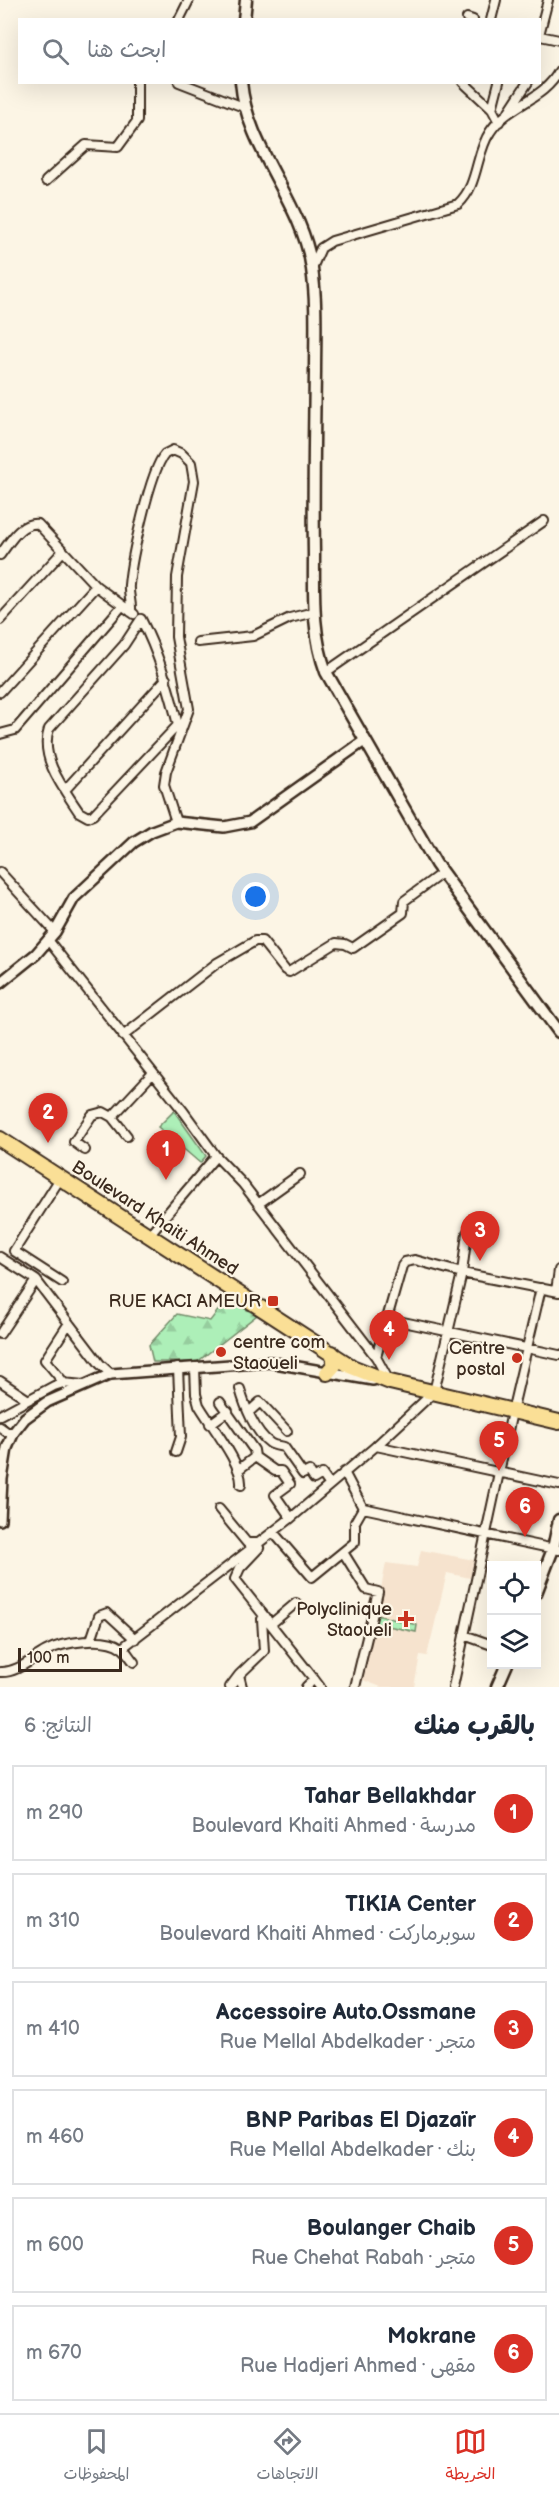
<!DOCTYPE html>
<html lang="ar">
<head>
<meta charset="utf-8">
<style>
  body { margin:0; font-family:"Balsamiq Sans","Playpen Sans Arabic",sans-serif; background:#f6f6f7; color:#1f2937; direction:rtl }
  .controls { position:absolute; right:18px; bottom:18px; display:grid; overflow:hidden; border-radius:0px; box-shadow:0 6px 24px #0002 }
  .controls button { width:54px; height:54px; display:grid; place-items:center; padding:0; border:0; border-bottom:2px solid #e0e1e3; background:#fff; color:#1f2937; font:30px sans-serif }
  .scale { position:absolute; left:18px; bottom:15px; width:104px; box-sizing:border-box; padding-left:6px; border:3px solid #3b2a1e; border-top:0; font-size:16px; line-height:21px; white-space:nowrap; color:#3b2a1e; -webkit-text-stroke:4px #fcf5e5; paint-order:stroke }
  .you { position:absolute; left:256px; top:897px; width:21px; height:21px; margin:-15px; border:4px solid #fff; border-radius:50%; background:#1a73e8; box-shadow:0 0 0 9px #1a73e833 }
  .badge { display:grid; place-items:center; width:39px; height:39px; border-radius:50%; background:#d93025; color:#fff; font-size:20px; font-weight:700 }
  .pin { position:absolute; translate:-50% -50px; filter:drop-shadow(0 2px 3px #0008) }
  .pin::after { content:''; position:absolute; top:32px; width:21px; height:18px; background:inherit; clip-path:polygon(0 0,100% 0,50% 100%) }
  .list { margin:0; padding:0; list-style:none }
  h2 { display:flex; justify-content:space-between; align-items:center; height:78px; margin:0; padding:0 24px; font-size:26px }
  h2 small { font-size:20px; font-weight:400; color:#747a83 }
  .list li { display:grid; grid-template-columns:39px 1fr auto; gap:18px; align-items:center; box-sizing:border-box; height:96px; margin:0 12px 12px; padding:0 12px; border:2px solid #e0e1e3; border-radius:0px }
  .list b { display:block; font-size:22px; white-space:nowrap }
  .list p { margin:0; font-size:20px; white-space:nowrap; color:#747a83 }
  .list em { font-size:20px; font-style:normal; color:#747a83 }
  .icon { flex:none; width:33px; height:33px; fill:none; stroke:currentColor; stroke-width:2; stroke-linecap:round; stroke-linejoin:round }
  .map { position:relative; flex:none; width:559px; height:1687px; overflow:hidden; direction:ltr }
  .search { position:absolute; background:#fff; box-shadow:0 6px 24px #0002; left:18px; right:18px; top:18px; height:66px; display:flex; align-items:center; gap:15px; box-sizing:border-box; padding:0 21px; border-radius:0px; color:#747a83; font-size:22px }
  .sheet { height:726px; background:#fff }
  nav { display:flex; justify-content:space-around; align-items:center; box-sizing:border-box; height:84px; border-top:2px solid #e0e1e3; background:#fff; font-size:16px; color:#747a83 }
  nav a { display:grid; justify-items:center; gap:3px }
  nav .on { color:#d93025 }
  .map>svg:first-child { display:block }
  .built { fill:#f6e3ce }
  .grass { fill:#adefb8; stroke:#748c6b; stroke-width:1.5 }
  .forest { fill:url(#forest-firs); stroke:#748c6b; stroke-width:1.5 }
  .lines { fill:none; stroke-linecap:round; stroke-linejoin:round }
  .minor-casing { stroke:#3b2a1e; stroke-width:12 }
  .tertiary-casing { stroke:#3b2a1e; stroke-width:14 }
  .secondary-casing { stroke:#3b2a1e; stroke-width:15 }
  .trunk-casing { stroke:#3b2a1e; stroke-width:18 }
  .minor { stroke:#fcf5e5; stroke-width:8 }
  .tertiary { stroke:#fcf5e5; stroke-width:9 }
  .secondary { stroke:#fcf5e5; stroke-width:10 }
  .trunk { stroke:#fadf96; stroke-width:14 }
  .poi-dot { fill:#c8321e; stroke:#fcf5e5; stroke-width:2 }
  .labels { text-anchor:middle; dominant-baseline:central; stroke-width:4.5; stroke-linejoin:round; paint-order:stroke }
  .street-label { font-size:18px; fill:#3b2a1e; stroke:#fcf5e5 }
  .poi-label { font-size:18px; fill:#3b2a1e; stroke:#fcf5e5; text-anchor:end }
</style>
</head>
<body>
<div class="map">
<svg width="559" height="1687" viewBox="0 0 559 1687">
  <defs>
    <pattern id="forest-firs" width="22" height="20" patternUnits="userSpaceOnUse" patternTransform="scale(1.5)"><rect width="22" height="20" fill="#adefb8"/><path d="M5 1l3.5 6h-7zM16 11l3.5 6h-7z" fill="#96cd9e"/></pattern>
  </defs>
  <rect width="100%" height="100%" fill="#fcf5e5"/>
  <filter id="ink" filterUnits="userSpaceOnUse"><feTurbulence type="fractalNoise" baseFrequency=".0167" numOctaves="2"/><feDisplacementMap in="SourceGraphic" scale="12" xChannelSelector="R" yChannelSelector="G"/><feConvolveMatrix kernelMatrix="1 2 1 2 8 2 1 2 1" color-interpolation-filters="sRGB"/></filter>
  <g filter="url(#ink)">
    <path class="built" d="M421 1550 474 1560 470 1578 447 1573 427 1656 420 1655 414 1687H381L363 1680 386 1563 417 1567Z"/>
    <path class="grass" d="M174 1111 206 1156 200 1163 158 1127Z
      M376 1615 417 1625 416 1632 374 1623Z"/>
    <path class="forest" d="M227 1299 257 1315 197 1362H153L149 1345 177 1314 210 1321Z"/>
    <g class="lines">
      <g class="minor-casing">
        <path id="minor" d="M467 18 473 20
          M179 20 189 0
          M491 20 496 0
          M540 31 548 0
          M540 36 559 40
          M179 82 246 108
          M463 82 492 109 499 122
          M492 109 499 82
          M509 111 528 82
          M46 181 86 145 118 147 137 121V82
          M313 266 321 248 332 241 458 204C479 185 475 154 490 132 507 105 544 100 559 71
          M0 555C10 542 20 522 38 524L96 586 134 614
          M131 612C132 603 128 594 129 585 131 561 150 470 165 454 165 454 173 450 173 450L182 454 191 463 194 481 177 577 176 637 189 709 166 772 164 785 176 822
          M0 620 63 551
          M198 642 253 636 290 618 314 612
          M326 672 544 521
          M0 692 96 586
          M178 725 93 815 88 817 79 812C64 789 39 758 49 729L124 645 141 619C160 656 171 694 180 734
          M0 734 15 730 122 606
          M65 790 166 679
          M0 872 55 932
          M48 940 184 1112 216 1156
          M123 1036 217 963 255 941H262L285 970 289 972 336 943 345 944 353 948 403 913 404 901 442 873
          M112 1117 153 1073
          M85 1150 74 1142 92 1115 103 1112 112 1117 127 1136
          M61 1177 14 1251 62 1282
          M258 1204 300 1174
          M148 1236 216 1156 243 1184 376 1357 389 1381
          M0 1257 36 1280 100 1364 111 1374
          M556 1291 559 1270
          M389 1319 559 1355
          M0 1334 36 1280
          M376 1357 402 1266 405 1262 415 1260 462 1273 559 1292
          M195 1367 196 1394 199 1405C210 1424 243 1465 241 1485
          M0 1381 27 1399
          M65 1384 45 1360 69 1323
          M240 1389C245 1407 255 1432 270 1443 274 1446 280 1446 284 1447L303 1474 309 1471 314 1479 322 1474 329 1484
          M220 1402 254 1450 255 1457 275 1471H281L290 1484 275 1495 291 1518
          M249 1412 260 1402 287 1431
          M0 1415 54 1386 63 1383 83 1385
          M210 1424 228 1411
          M0 1427 7 1432H14
          M376 1446 559 1485
          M176 1452 181 1437 178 1368
          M238 1470 255 1457
          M344 1472 363 1508 559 1550
          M219 1509 247 1543H259
          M273 1532 312 1577 355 1542V1522L363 1508
          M256 1544 259 1548 240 1568 235 1579 314 1679
          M343 1552 366 1589 378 1592 355 1687
          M271 1624 296 1603
          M464 1635 492 1645
          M91 1640 99 1616 107 1613 135 1639
          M122 1648 291 1518 376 1446 434 1392 462 1273 467 1233
          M0 1672C17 1673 31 1659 46 1651 63 1642 105 1635 122 1648 127 1651 130 1658 134 1662
          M230 1687 239 1675
          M242 1687 239 1675 264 1651 262 1619 266 1617
          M306 1687 314 1679 320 1687
          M453 1687 512 1412 541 1288"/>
      </g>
      <g class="tertiary-casing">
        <path id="tertiary" d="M0 983 36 954 55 932 74 898 134 842 152 831 176 822 224 827 250 822 364 741
          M0 1520 2 1479 7 1448 14 1432 25 1418 47 1402 111 1374 269 1362 373 1380"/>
      </g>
      <g class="secondary-casing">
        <path id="secondary" d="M244 20 246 0
          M241 82C247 150 303 202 312 269 317 303 315 338 315 373 314 434 313 494 314 555 314 595 312 634 326 672L436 864 559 1032
          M536 1593 553 1549 559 1520
          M497 1687 507 1664"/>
      </g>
      <g class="trunk-casing">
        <path id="trunk" d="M0 1139 352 1367 390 1382 559 1422
          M327 1373 335 1364 332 1353"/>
      </g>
      <use href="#minor" class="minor"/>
      <use href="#tertiary" class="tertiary"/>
      <use href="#secondary" class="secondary"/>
      <use href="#trunk" class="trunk"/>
    </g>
  </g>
  <g class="poi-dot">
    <rect x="267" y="1295" width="12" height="12" rx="3"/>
    <circle cx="221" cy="1352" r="6"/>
    <circle cx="517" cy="1358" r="6"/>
    <path d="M403 1610h6v6h6v6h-6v6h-6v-6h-6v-6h6z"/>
  </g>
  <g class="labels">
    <g class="street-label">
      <text transform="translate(155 1218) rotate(33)">Boulevard Khaiti Ahmed</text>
    </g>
    <g class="poi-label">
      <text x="261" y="1301">RUE KACI AMEUR</text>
      <text x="233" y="1342" text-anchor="start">centre com<tspan x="233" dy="21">Staoueli</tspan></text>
      <text x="505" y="1348">Centre<tspan x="505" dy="21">postal</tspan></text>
      <text x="392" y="1609">Polyclinique<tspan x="392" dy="21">Staoueli</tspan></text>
    </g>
  </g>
</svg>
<div class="controls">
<button><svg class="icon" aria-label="locate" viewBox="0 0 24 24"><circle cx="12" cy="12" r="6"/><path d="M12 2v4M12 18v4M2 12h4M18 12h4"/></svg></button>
<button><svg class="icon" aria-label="layers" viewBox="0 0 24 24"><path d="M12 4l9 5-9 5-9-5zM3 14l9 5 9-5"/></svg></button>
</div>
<div class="scale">100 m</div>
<div class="you"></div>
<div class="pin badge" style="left:166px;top:1180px">1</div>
<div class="pin badge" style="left:48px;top:1143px">2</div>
<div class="pin badge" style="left:480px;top:1261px">3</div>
<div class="pin badge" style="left:389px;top:1360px">4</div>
<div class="pin badge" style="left:499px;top:1471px">5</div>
<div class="pin badge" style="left:525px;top:1537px">6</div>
<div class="search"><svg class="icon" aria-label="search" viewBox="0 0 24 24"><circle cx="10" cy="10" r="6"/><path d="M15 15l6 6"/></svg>ابحث هنا</div>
</div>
<section class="sheet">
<h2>بالقرب منك<small>النتائج: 6</small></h2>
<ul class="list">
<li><span class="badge">1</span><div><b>Tahar Bellakhdar</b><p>مدرسة · Boulevard Khaiti Ahmed</p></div><em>290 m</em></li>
<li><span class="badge">2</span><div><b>TIKIA Center</b><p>سوبرماركت · Boulevard Khaiti Ahmed</p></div><em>310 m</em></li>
<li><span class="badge">3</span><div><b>Accessoire Auto.Ossmane</b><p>متجر · Rue Mellal Abdelkader</p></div><em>410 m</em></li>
<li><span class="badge">4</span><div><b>BNP Paribas El Djazaïr</b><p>بنك · Rue Mellal Abdelkader</p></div><em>460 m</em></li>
<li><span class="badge">5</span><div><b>Boulanger Chaib</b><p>متجر · Rue Chehat Rabah</p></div><em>600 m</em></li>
<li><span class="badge">6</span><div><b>Mokrane</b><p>مقهى · Rue Hadjeri Ahmed</p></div><em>670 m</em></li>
</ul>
</section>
<nav>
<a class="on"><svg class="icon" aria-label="map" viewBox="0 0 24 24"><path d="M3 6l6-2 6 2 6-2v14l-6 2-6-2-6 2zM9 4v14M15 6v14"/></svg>الخريطة</a>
<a><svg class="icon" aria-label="directions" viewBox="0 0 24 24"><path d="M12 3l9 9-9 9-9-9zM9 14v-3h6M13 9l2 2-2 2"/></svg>الاتجاهات</a>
<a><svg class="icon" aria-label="saved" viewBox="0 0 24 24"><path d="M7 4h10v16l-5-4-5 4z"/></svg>المحفوظات</a>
</nav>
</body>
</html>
